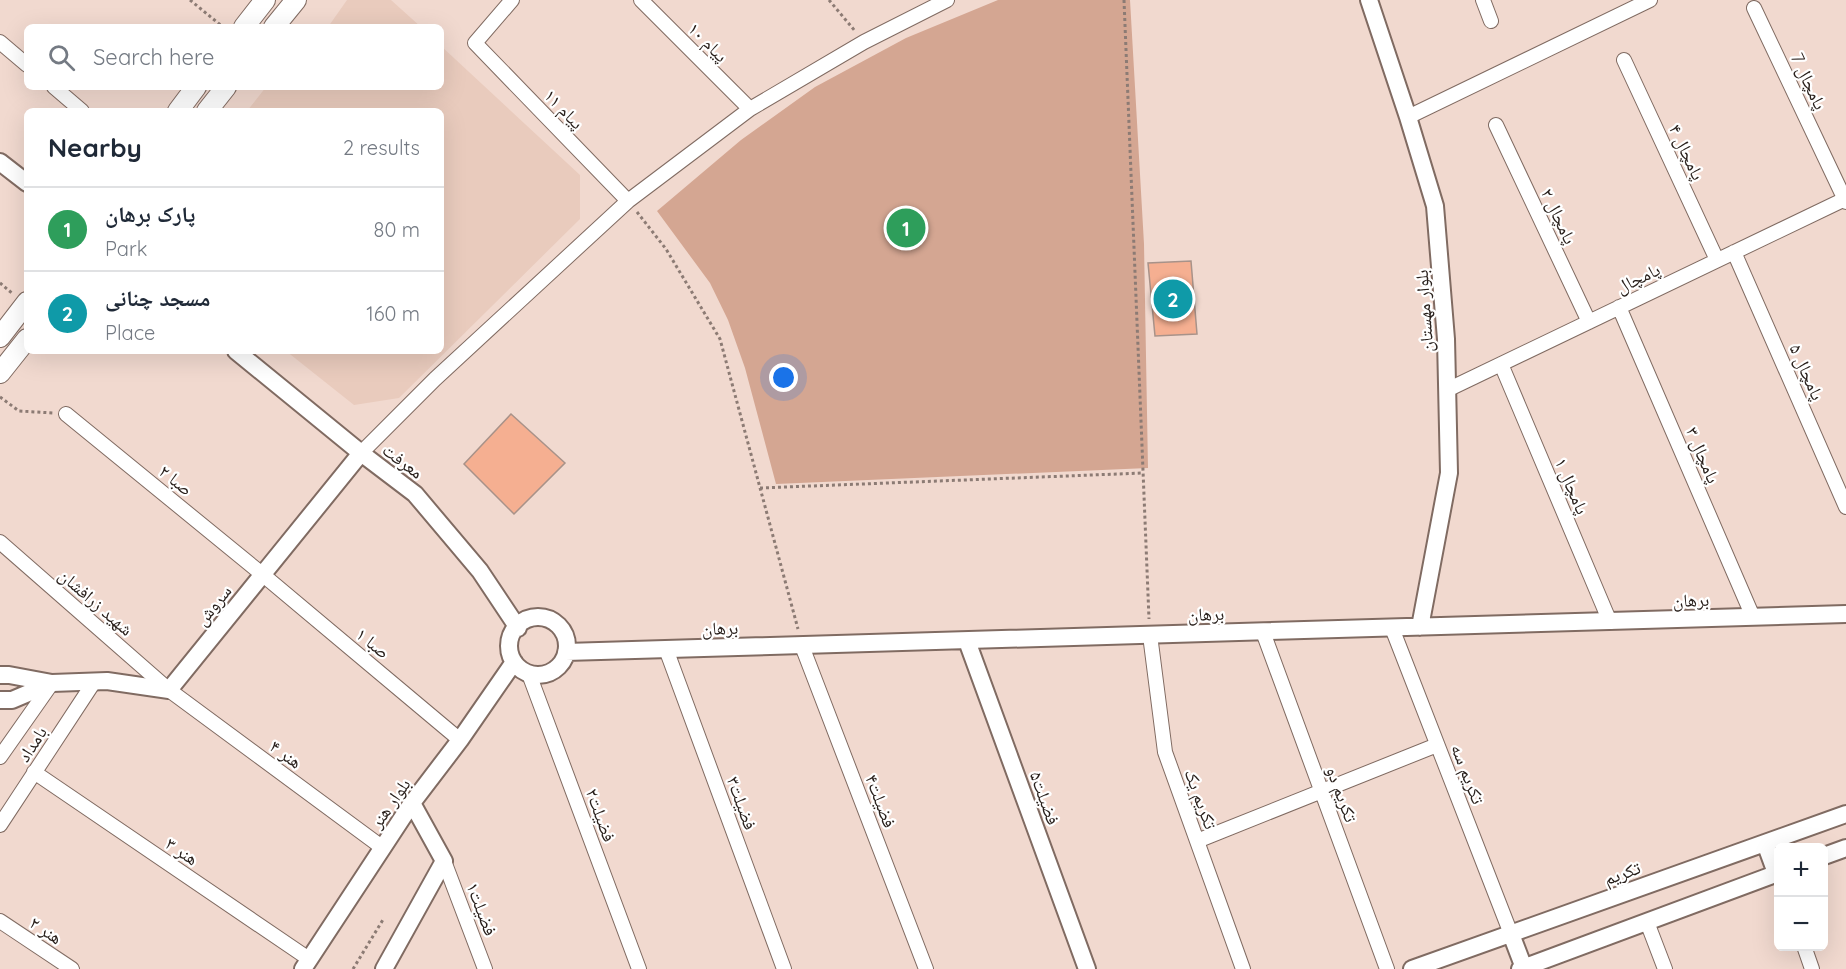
<!DOCTYPE html>
<html lang="en">
<head>
<meta charset="utf-8">
<style>
  body { margin:0; font-family:Quicksand,"Noto Naskh Arabic",sans-serif; background:#f2f2f3; color:#1f2937 }
  .controls { position:absolute; right:18px; bottom:18px; display:grid; overflow:hidden; border-radius:9px; box-shadow:0 6px 24px #0002 }
  .controls button { width:54px; height:54px; display:grid; place-items:center; padding:0; border:0; border-bottom:2px solid #e0e1e3; background:#fff; color:#1f2937; font:30px sans-serif }
  .you { position:absolute; left:784px; top:378px; width:21px; height:21px; margin:-15px; border:4px solid #fff; border-radius:50%; background:#1a73e8; box-shadow:0 0 0 9px #1a73e833 }
  .badge { display:grid; place-items:center; width:39px; height:39px; border-radius:50%; background:#db2777; color:#fff; font-size:20px; font-weight:700 }
  .pin { position:absolute; translate:-50% -50%; border:3px solid #fff; box-shadow:0 2px 6px #0006 }
  .list { margin:0; padding:0; list-style:none }
  h2 { display:flex; justify-content:space-between; align-items:center; height:78px; margin:0; padding:0 24px; font-size:26px }
  h2 small { font-size:20px; font-weight:400; color:#747a83 }
  .list li { display:grid; grid-template-columns:39px 1fr auto; gap:18px; align-items:center; box-sizing:border-box; height:84px; padding:0 24px; border-top:2px solid #e0e1e3 }
  .list b { display:block; font-size:22px; white-space:nowrap }
  .list p { margin:0; font-size:20px; white-space:nowrap; color:#747a83 }
  .list em { font-size:20px; font-style:normal; color:#747a83 }
  .icon { flex:none; width:33px; height:33px; fill:none; stroke:currentColor; stroke-width:2; stroke-linecap:round; stroke-linejoin:round }
  .map { position:relative; flex:none; width:1846px; height:969px; overflow:hidden }
  .search { position:absolute; background:#fff; box-shadow:0 6px 24px #0002; left:24px; top:24px; width:420px; height:66px; display:flex; align-items:center; gap:15px; box-sizing:border-box; padding:0 21px; border-radius:9px; color:#747a83; font-size:22px }
  .panel { position:absolute; background:#fff; box-shadow:0 6px 24px #0002; left:24px; top:108px; width:420px; height:246px; border-radius:9px }
  .map>svg:first-child { display:block }
  .built { fill:#e9cbbd }
  .green { fill:#d4a692 }
  .building { fill:#f5af91; stroke:#a89289; stroke-width:1.5 }
  .lines { fill:none; stroke-linecap:round; stroke-linejoin:round }
  .minor-casing { stroke:#806b62; stroke-width:16 }
  .tertiary-casing { stroke:#806b62; stroke-width:20 }
  .secondary-casing { stroke:#806b62; stroke-width:22 }
  .path { stroke:#8c7b74; stroke-width:3; stroke-dasharray:3 3; stroke-linecap:butt }
  .minor { stroke:#fff; stroke-width:14 }
  .tertiary { stroke:#fff; stroke-width:16 }
  .secondary { stroke:#fff; stroke-width:20 }
  .labels { text-anchor:middle; dominant-baseline:central; stroke-width:4.5; stroke-linejoin:round; paint-order:stroke }
  .street-label { font-size:18px; fill:#29201c; stroke:#fff }
</style>
</head>
<body>
<div class="map">
<svg width="1846" height="969" viewBox="0 0 1846 969">
  <rect width="100%" height="100%" fill="#f1d9cf"/>
  <path class="built" d="M347 0H391L421 27H328Z
    M441 46 580 175V219L399 398 354 405 286 351H441V111H247L266 87H441Z"/>
  <path class="green" d="M998 0H1130L1144 244 1148 468 776 484 745 368 728 320 710 283 657 211 741 140 815 87 906 38Z"/>
  <path class="building" d="M1191 261 1197 334 1155 336 1148 263Z
    M511 414 565 463 514 514 464 464Z"/>
  <g class="lines">
    <g class="minor-casing">
      <path id="minor" d="M512 0 475 43 628 201
        M641 0 750 109
        M1483 0 1491 21
        M1754 8 1846 202
        M0 42 27 65
        M1624 60 1717 260
        M54 87 82 111
        M1408 117 1650 0
        M1496 125 1589 322
        M1734 252 1846 507
        M1619 307 1753 617
        M1501 364 1610 622
        M1447 390 1845 199
        M66 414 262 574 460 740
        M361 453 435 379 628 201 750 109 864 42 947 0
        M0 542 169 690 383 848
        M1392 628 1511 934
        M1263 632 1387 969
        M1150 635 1165 752 1243 969
        M802 646 926 969
        M666 649 784 969
        M529 674 639 969
        M0 757 52 683
        M34 772 309 959
        M0 825 94 682
        M1197 841 1437 745
        M444 861 485 969
        M0 921 72 969
        M1647 922 1665 969
        M1804 946 1812 969"/>
    </g>
    <g class="tertiary-casing">
      <path id="tertiary" d="M1369 0 1408 117 1435 206 1446 339 1449 473 1420 627
        M0 162 27 183
        M236 351 361 453 415 494 480 571 518 628
        M509 646a29 29 0 1 1 58 0a29 29 0 1 1-58 0Z
        M967 641 1087 969
        M566 652 1846 614
        M0 675H9L52 683 107 681 169 690 361 453
        M0 700H12L52 683
        M1765 843 1776 873
        M1824 856 1846 848
        M1511 934 1524 968
        M303 969 412 803 460 740 514 662
        M384 969 444 861 412 803
        M1412 969 1846 814
        M1520 969 1778 873"/>
    </g>
    <g class="secondary-casing">
      <path id="secondary" d="M244 27 265 0
        M274 27 296 0
        M178 111 196 87
        M207 111 226 87
        M0 337 27 302
        M0 373 27 339"/>
    </g>
    <path class="path" d="M190 0 223 27
      M829 0 855 31
      M1124 0 1149 619
      M637 212 666 249 720 339 798 629
      M0 283 13 294
      M0 397 19 411 53 413
      M760 488 1143 473
      M353 969 384 918"/>
    <use href="#minor" class="minor"/>
    <use href="#tertiary" class="tertiary"/>
    <use href="#secondary" class="secondary"/>
  </g>
  <g class="labels">
    <g class="street-label">
      <text transform="translate(708 42) rotate(45)">پیام ۱۰</text>
      <text transform="translate(1809 81) rotate(65)">پامچال 7</text>
      <text transform="translate(564 109) rotate(46)">پیام ۱۱</text>
      <text transform="translate(1687 152) rotate(65)">پامچال ۴</text>
      <text transform="translate(1559 216) rotate(65)">پامچال ۲</text>
      <text transform="translate(1638 278) rotate(-26)">پامچال</text>
      <text transform="translate(1424 311) rotate(-94)">بلوار مهستان</text>
      <text transform="translate(1807 372) rotate(66)">پامچال ۵</text>
      <text transform="translate(1703 455) rotate(67)">پامچال ۳</text>
      <text transform="translate(403 461) rotate(37)">معرفت</text>
      <text transform="translate(176 480) rotate(39)">صبا ۲</text>
      <text transform="translate(1572 486) rotate(67)">پامچال ۱</text>
      <text transform="translate(1691 600) rotate(-2)">برهان</text>
      <text transform="translate(96 602) rotate(41)">شهید زرافشان</text>
      <text transform="translate(213 605) rotate(-51)">سروش</text>
      <text transform="translate(1206 614) rotate(-2)">برهان</text>
      <text transform="translate(720 628) rotate(-2)">برهان</text>
      <text transform="translate(373 643) rotate(39)">صبا ۱</text>
      <text transform="translate(32 744) rotate(-57)">بامداد</text>
      <text transform="translate(286 754) rotate(36)">هنر ۴</text>
      <text transform="translate(1468 774) rotate(69)">تکریم سه</text>
      <text transform="translate(1342 794) rotate(70)">تکریم دو</text>
      <text transform="translate(1045 798) rotate(70)">فضیلت۵</text>
      <text transform="translate(1201 799) rotate(70)">تکریم یک</text>
      <text transform="translate(881 801) rotate(69)">فضیلت۴</text>
      <text transform="translate(390 803) rotate(-55)">بلوار هنر</text>
      <text transform="translate(742 803) rotate(70)">فضیلت۳</text>
      <text transform="translate(601 815) rotate(70)">فضیلت۲</text>
      <text transform="translate(182 851) rotate(34)">هنر ۳</text>
      <text transform="translate(1622 873) rotate(-20)">تکریم</text>
      <text transform="translate(482 909) rotate(69)">فضیلت۱</text>
      <text transform="translate(46 930) rotate(33)">هنر ۲</text>
    </g>
  </g>
</svg>
<div class="controls">
<button>+</button>
<button>−</button>
</div>
<div class="you"></div>
<div class="pin badge" style="left:906px;top:228px;background:#2e9e5b">1</div>
<div class="pin badge" style="left:1173px;top:299px;background:#0f9aa8">2</div>
<div class="search"><svg class="icon" aria-label="search" viewBox="0 0 24 24"><circle cx="10" cy="10" r="6"/><path d="M15 15l6 6"/></svg>Search here</div>
<section class="panel">
<h2>Nearby<small>2 results</small></h2>
<ul class="list">
<li><span class="badge" style="background:#2e9e5b">1</span><div><b>پارک برهان</b><p>Park</p></div><em>80 m</em></li>
<li><span class="badge" style="background:#0f9aa8">2</span><div><b>مسجد چنانی</b><p>Place</p></div><em>160 m</em></li>
</ul>
</section>
</div>
</body>
</html>
